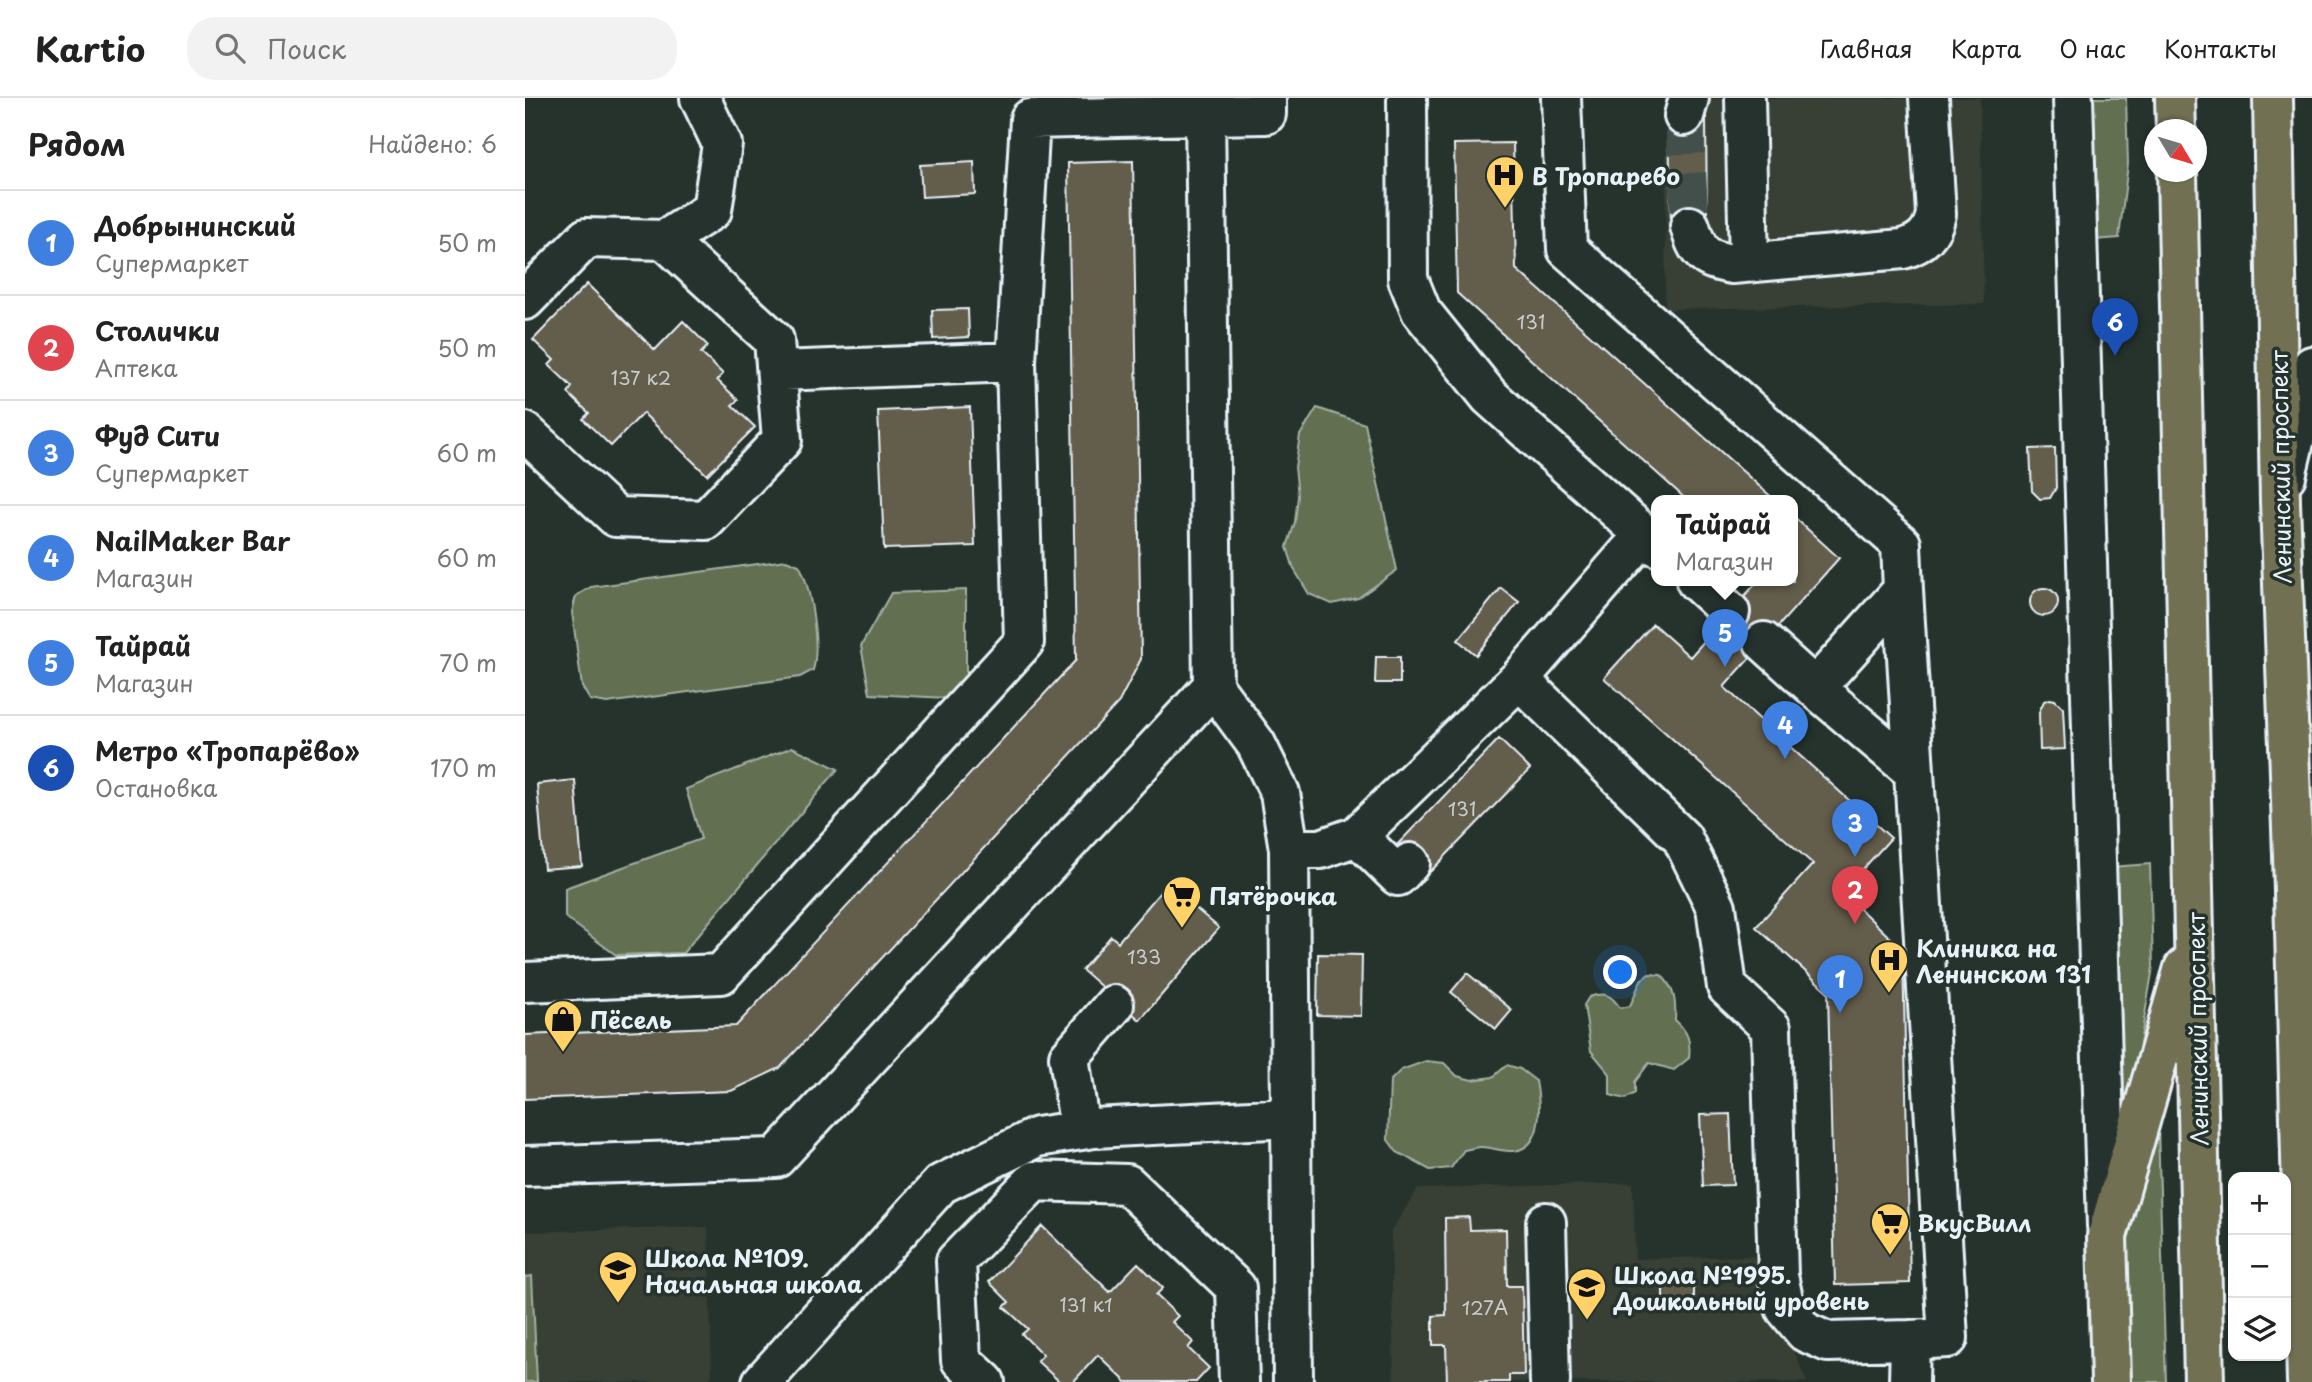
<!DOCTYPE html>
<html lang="ru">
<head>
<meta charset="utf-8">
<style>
  body { margin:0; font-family:"Playpen Sans",sans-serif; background:#f2f2f2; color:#222 }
  .controls { position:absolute; right:21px; bottom:21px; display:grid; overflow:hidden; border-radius:14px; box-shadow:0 2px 5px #0004 }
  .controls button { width:63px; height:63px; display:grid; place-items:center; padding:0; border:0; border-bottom:2px solid #e0e0e0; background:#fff; color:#222; font:35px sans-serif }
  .compass { position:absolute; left:1619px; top:21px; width:63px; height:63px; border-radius:50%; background:#fff; box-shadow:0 2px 5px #0004; rotate:128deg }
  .you { position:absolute; left:1096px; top:875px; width:24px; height:24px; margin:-18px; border:5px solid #fff; border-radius:50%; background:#1a73e8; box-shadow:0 0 0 10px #1a73e833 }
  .badge { display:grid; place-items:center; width:46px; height:46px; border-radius:50%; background:#857141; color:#fff; font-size:23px; font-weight:700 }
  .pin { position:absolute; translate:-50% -58px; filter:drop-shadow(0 2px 4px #0008) }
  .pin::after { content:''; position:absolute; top:37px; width:24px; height:21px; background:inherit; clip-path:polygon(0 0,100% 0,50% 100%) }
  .popup { position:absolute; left:1126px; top:397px; width:147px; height:91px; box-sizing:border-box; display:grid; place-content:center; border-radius:14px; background:#fff; filter:drop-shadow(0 2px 5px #0005); font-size:23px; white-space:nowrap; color:#767676 }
  .popup b { font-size:26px; color:#222 }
  .popup::after { content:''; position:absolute; left:50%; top:100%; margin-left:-14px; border:14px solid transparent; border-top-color:#fff }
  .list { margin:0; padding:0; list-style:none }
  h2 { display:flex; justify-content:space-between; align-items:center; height:91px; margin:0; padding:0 28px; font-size:30px }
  h2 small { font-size:23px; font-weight:400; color:#767676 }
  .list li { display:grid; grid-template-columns:46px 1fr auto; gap:21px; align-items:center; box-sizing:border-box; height:105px; padding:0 28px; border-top:2px solid #e0e0e0 }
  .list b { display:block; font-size:26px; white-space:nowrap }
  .list p { margin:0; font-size:23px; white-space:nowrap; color:#767676 }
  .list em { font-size:23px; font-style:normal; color:#767676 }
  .icon { flex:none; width:38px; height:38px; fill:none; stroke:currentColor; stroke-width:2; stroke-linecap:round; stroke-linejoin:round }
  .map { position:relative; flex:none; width:1787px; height:1284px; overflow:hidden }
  header { display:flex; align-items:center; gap:42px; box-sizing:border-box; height:98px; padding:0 35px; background:#fff; border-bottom:2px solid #e0e0e0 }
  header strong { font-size:33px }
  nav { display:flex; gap:38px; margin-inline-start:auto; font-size:24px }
  .search { width:490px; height:63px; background:#f2f2f2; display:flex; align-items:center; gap:18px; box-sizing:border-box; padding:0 24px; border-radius:28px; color:#767676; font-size:26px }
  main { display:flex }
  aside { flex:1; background:#fff }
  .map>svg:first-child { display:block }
  .built { fill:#384036 }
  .green { fill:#627051; stroke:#a5b0a4; stroke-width:2 }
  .building { fill:#635d4c; stroke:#e8f1f8; stroke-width:2 }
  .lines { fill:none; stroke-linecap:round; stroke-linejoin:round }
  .minor-tunnel { stroke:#43504b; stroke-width:38; stroke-dasharray:38 19; stroke-linecap:butt }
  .minor-casing { stroke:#e8f1f8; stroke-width:44 }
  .major-casing { stroke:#e8f1f8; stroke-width:44 }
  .minor { stroke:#26332d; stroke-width:38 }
  .major { stroke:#716f52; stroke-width:38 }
  .labels { text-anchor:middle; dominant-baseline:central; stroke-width:7; stroke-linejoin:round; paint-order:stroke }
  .number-label { font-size:19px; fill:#c7cccd }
  .poi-label { font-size:23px; font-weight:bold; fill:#e8f1f8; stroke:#26332d; text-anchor:start }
  .street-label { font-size:23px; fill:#e8f1f8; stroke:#26332d }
</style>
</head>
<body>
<header>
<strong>Kartio</strong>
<div class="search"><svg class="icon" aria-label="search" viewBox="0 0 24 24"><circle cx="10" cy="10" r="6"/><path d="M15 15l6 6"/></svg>Поиск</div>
<nav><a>Главная</a><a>Карта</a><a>О нас</a><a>Контакты</a></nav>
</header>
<main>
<aside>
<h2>Рядом<small>Найдено: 6</small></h2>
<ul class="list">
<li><span class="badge" style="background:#3f7fe0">1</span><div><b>Добрынинский</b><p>Супермаркет</p></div><em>50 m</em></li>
<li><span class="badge" style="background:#e0444e">2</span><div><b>Столички</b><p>Аптека</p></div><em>50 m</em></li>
<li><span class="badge" style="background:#3f7fe0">3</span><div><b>Фуд Сити</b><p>Супермаркет</p></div><em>60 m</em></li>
<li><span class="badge" style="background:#3f7fe0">4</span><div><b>NailMaker Bar</b><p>Магазин</p></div><em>60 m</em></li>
<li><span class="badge" style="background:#3f7fe0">5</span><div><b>Тайрай</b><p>Магазин</p></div><em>70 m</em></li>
<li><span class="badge" style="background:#1a4fb4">6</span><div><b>Метро «Тропарёво»</b><p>Остановка</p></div><em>170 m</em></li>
</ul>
</aside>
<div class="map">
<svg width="1787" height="1284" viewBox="0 0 1787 1284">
  <rect width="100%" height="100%" fill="#26332d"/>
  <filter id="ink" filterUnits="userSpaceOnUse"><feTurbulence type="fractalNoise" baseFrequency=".0143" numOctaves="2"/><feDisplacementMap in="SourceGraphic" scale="14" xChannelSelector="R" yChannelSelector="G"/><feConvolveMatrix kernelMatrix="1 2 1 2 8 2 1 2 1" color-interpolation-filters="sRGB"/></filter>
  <g filter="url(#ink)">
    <path class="built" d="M1142 0H1455L1459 206 1140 211Z
      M1108 1085 1110 1161 1228 1158 1282 1284H869L866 1133 893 1091Z
      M183 1129 187 1277 181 1284H0V1134Z"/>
    <path class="green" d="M1567 0H1601L1603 66 1594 140 1570 142Z
      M792 310 840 326 872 472 833 500 807 506 784 496 769 471 762 449 770 424 773 398 770 369 775 337Z
      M261 462 274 467C286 488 295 548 288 572L275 579 82 605 65 602 57 589 47 514 51 498 66 489Z
      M441 492V579L422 600 345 596 336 548 366 495Z
      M267 649 313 671 158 855 91 857 40 819V790L176 741 161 691Z
      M1625 766 1628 869 1607 993 1602 999 1597 998 1586 769Z
      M1124 876 1136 877C1150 890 1151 904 1150 922 1163 934 1166 942 1164 960L1149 972 1124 965 1110 984V995L1100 1001 1085 997V976L1066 953 1059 907 1064 899C1080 894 1086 896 1095 910L1105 908 1116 882Z
      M901 963 919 965 932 978 947 982 968 979 982 967 995 971 1011 983C1015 1005 1020 1049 989 1053 978 1054 966 1049 956 1049 950 1049 945 1051 939 1052L926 1070 905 1072 872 1054 863 1042 865 983 876 972Z
      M1633 1030 1641 1284H1599L1596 1158Z
      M7 1178 12 1284H0V1179Z"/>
    <path class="building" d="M1144 18H1181L1182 128 1146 129Z
      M988 45 991 171 1251 403H1163L932 195 929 46Z
      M608 63 616 561 594 604 255 970 206 993 0 1001V937L211 928 551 562 543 65Z
      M449 64 450 96 397 99 395 67Z
      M62 186 130 252 158 223 183 248 176 255 198 276 192 282 213 302 207 307 230 329 182 377 118 315 86 348 58 321 64 315 43 295 47 289 24 267 29 262 8 242Z
      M443 211 444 239 408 241 407 212Z
      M445 309 450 448 359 451 353 313Z
      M1530 350 1531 390 1525 400 1515 401 1507 393 1505 351Z
      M1268 418 1314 460 1199 589 1366 740 1317 794 1378 852 1385 1185 1310 1187 1303 894 1231 829 1288 766 1079 580 1128 526 1165 559 1233 483H1268Z
      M1505 504a14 14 0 1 1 28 0a14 14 0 1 1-28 0Z
      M976 490 994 504 951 557 933 542Z
      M851 559H875V585H850Z
      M1525 601 1530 602 1538 610 1540 651 1515 652 1514 614 1519 603Z
      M974 641 1005 671 900 779 869 750Z
      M50 682 57 768 19 771 12 686Z
      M642 786 694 830 615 922 557 872 586 838 593 844Z
      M793 856 837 857 836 918 792 917Z
      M942 875 987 912 971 931 926 894Z
      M1205 1016 1208 1087 1178 1088 1175 1017Z
      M944 1119 945 1132 981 1131 982 1188H997L999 1277H984V1284H922L921 1247H908V1218L921 1217 920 1120Z
      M517 1128 585 1194 613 1165 638 1190 631 1197 653 1218 647 1224 668 1244 663 1250 684 1270 671 1284H601L573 1257 548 1284H535L512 1263 518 1257 497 1236 503 1231 479 1209 484 1204 464 1184Z
      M1138 1183H1169V1212L1138 1213Z"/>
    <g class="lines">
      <path class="minor-tunnel" d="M1159 18 1165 128"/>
      <g class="minor-casing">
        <path id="minor" d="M741 0V16L680 17 688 588 731 646 755 695 764 751 768 1284
          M882 0 883 181 896 213 964 298 1132 448
          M1036 0 1042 151 1376 446 1378 492 1290 590 1389 674 1423 1240 1385 1242
          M1220 0 1224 164
          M1548 0 1582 1128
          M1159 18 1164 0
          M1165 128C1173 156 1179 161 1207 166L1378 151C1397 145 1407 136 1411 116L1404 0
          M140 142 187 112 197 46 175 0
          M0 202 61 140 140 142 249 242 257 342 181 422 91 419 0 334
          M253 273 491 264
          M1761 378 1787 268
          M1171 483 1205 514
          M1378 492 1389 674
          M1239 544 1290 590
          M994 581 1157 740 1191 809 1202 889 1246 930 1253 1178 1260 1210 1280 1234 1303 1244 1385 1242 1384 1284
          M832 738 873 778 885 765
          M764 751H796L832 738 994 581 1119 437
          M0 884 196 876 499 544 491 264 505 21 680 17
          M555 1032 544 959 589 907
          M0 1068 251 1060 688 588
          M1021 1124 1025 1284
          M237 1284 416 1086 512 1039 569 1030 766 1020
          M460 1284 436 1262 431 1163 509 1083 602 1086 711 1190 714 1284"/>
      </g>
      <g class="major-casing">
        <path id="major" d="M1650 0 1651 32
          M1748 0 1755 404 1768 757 1782 1284
          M1652 74 1679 1284
          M1586 1284 1582 1138 1659 870"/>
      </g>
      <use href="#minor" class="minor"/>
      <use href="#major" class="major"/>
    </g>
  </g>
  <defs>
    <g id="hospital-pin" transform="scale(2.0125)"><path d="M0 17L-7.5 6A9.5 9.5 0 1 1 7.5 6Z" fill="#ffd166" stroke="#26332d"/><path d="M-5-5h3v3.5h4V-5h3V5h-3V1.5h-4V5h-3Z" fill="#111"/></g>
    <g id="supermarket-pin" transform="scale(2.0125)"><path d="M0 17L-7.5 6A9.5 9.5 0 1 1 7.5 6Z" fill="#ffd166" stroke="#26332d"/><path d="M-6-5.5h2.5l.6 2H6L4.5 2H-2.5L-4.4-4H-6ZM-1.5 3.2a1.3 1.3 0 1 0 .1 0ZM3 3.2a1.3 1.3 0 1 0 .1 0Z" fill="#111"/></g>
    <g id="shop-pin" transform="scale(2.0125)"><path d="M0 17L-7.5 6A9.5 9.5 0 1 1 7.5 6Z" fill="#ffd166" stroke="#26332d"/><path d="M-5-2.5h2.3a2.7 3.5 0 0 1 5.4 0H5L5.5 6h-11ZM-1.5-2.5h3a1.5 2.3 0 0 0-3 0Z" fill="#111"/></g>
    <g id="school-pin" transform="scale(2.0125)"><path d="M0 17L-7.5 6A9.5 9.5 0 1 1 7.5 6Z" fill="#ffd166" stroke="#26332d"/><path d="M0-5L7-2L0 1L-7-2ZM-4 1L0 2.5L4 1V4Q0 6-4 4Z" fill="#111"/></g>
  </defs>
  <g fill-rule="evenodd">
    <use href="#hospital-pin" x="980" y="77"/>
    <use href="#supermarket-pin" x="657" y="797"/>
    <use href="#hospital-pin" x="1364" y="862"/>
    <use href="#shop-pin" x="38" y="921"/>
    <use href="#supermarket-pin" x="1365" y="1124"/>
    <use href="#school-pin" x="93" y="1172"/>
    <use href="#school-pin" x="1062" y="1189"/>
  </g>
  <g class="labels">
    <g class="number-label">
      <text x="1006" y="223">131</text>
      <text x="116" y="279">137 к2</text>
      <text x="937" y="710">131</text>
      <text x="619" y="858">133</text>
      <text x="561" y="1206">131 к1</text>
      <text x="960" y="1209">127А</text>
    </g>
    <g class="poi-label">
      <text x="1007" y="77">В Тропарево</text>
      <text x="684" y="797">Пятёрочка</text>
      <text x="1391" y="849">Клиника на<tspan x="1391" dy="26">Ленинском 131</tspan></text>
      <text x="65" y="921">Пёсель</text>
      <text x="1392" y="1124">ВкусВилл</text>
      <text x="120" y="1159">Школа №109.<tspan x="120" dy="26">Начальная школа</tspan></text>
      <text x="1089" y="1176">Школа №1995.<tspan x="1089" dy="26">Дошкольный уровень</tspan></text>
    </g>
    <g class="street-label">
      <text transform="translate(1755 369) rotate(-91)">Ленинский проспект</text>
      <text transform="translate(1672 931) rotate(-91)">Ленинский проспект</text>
    </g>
  </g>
</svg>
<div class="controls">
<button>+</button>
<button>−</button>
<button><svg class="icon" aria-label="layers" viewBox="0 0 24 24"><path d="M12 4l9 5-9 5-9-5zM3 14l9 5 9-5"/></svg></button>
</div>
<svg class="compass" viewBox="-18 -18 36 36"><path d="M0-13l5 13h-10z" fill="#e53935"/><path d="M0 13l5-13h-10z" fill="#767676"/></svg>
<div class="you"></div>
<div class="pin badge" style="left:1315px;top:915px;background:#3f7fe0">1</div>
<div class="pin badge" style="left:1330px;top:826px;background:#e0444e">2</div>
<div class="pin badge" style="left:1330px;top:759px;background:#3f7fe0">3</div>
<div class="pin badge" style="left:1260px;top:661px;background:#3f7fe0">4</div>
<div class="pin badge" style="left:1200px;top:569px;background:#3f7fe0">5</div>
<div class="popup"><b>Тайрай</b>Магазин</div>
<div class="pin badge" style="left:1590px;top:258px;background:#1a4fb4">6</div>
</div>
</main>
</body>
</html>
